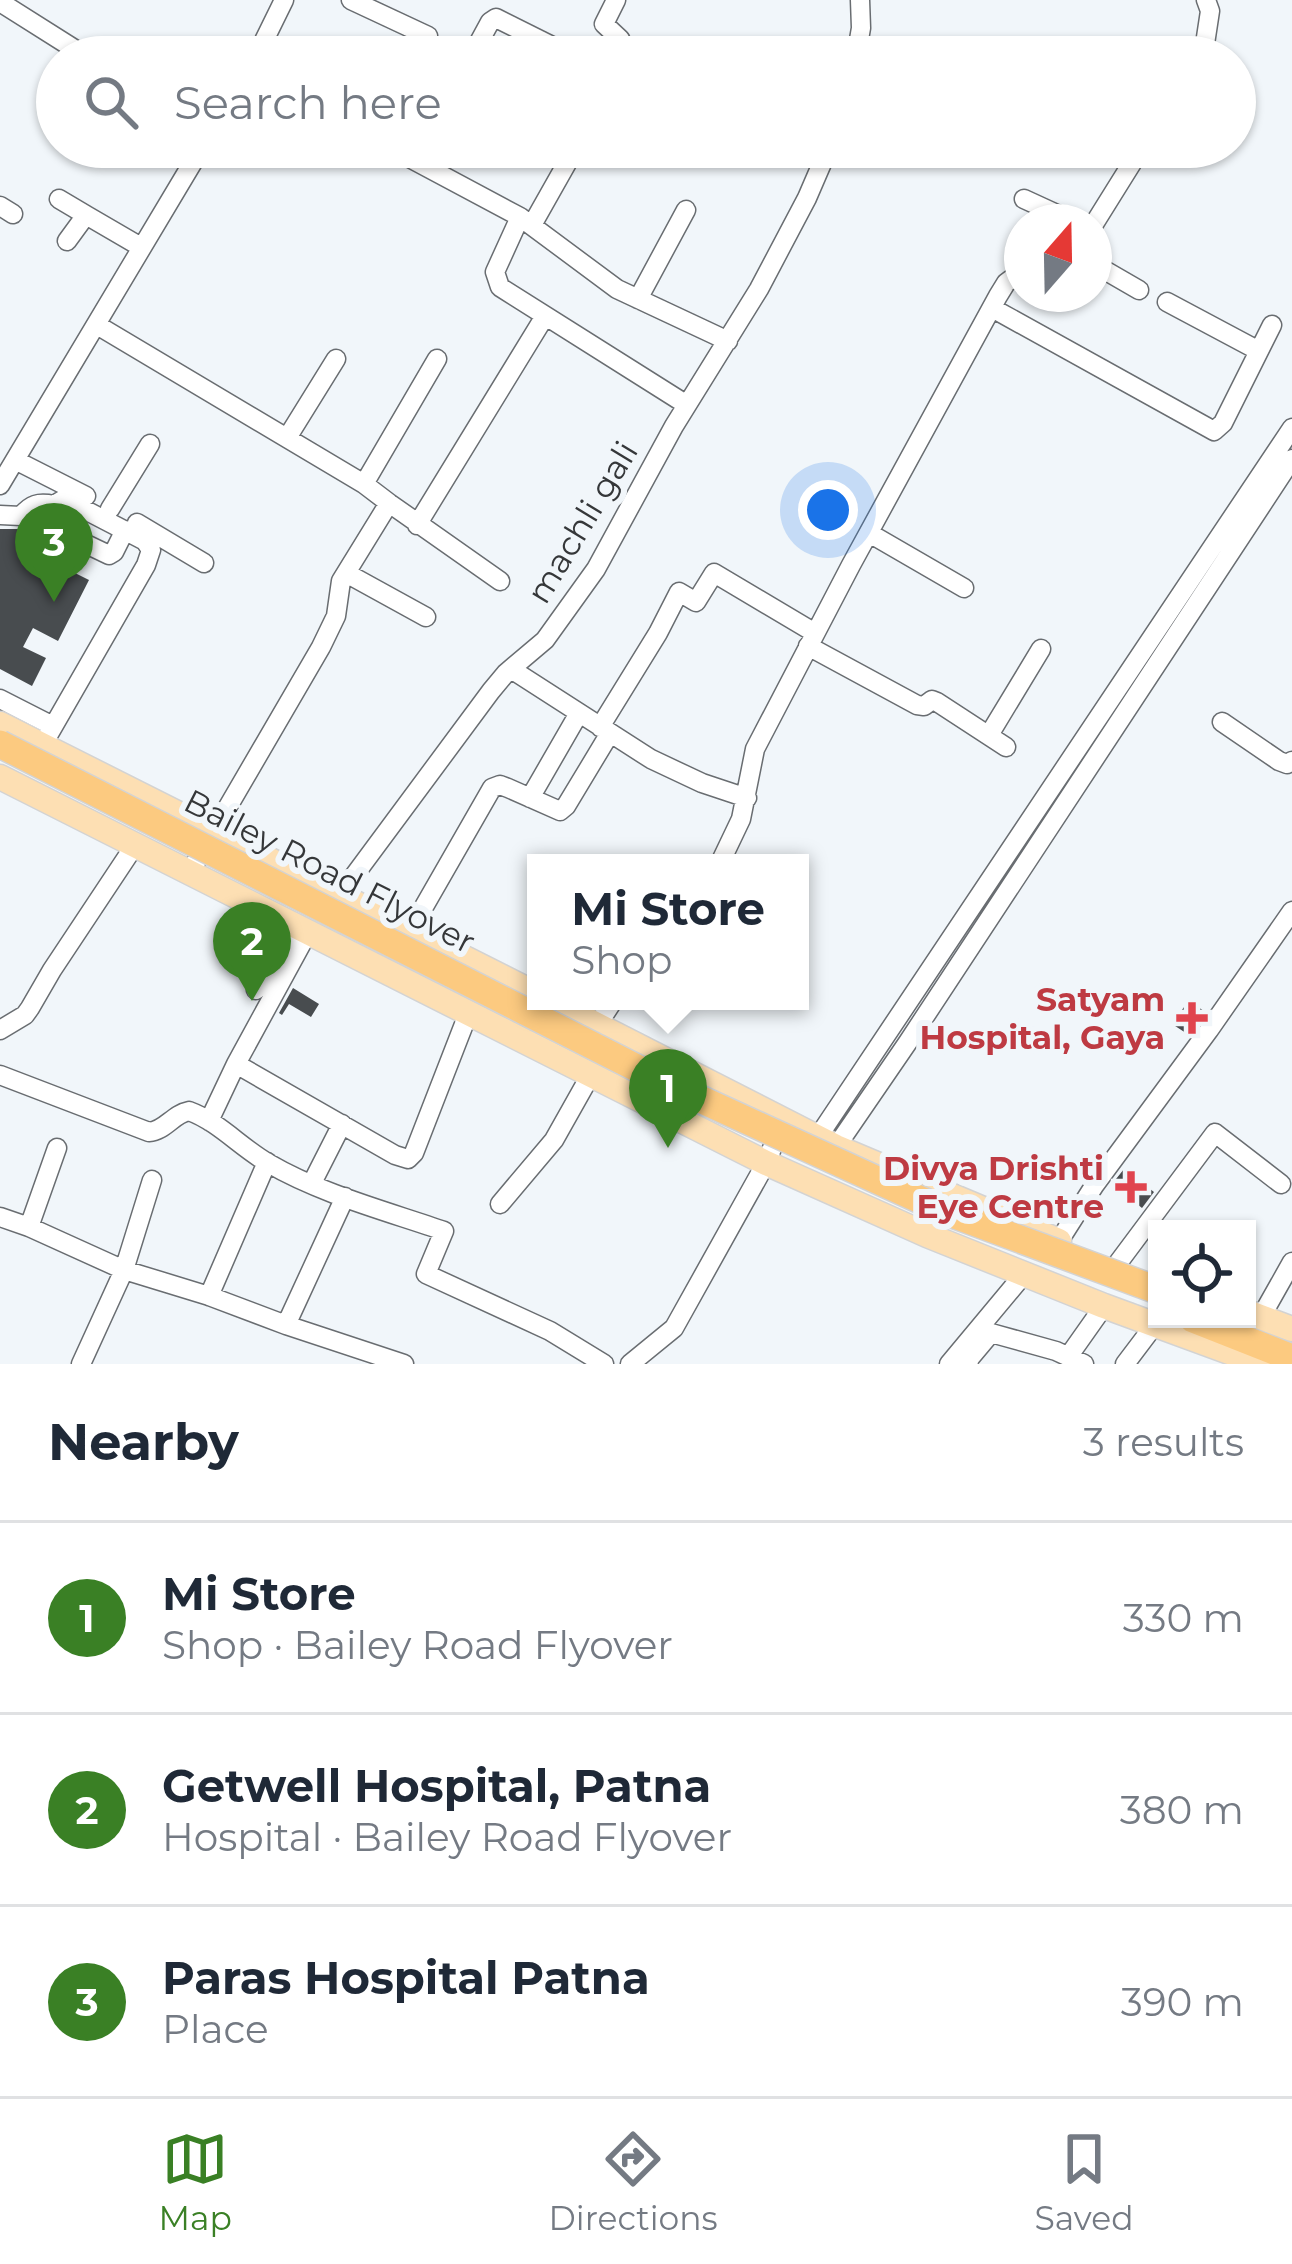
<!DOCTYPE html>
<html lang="en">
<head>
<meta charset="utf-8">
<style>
  body { margin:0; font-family:Montserrat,sans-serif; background:#f6f6f7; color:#1f2937 }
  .controls { position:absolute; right:36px; bottom:36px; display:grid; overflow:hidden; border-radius:0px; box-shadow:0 3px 9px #0004 }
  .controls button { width:108px; height:108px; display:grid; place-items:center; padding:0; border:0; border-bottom:3px solid #e0e1e3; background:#fff; color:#1f2937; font:60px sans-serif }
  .compass { position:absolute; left:1004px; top:204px; width:108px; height:108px; border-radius:50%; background:#fff; box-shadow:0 3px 9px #0004; rotate:20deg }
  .you { position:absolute; left:828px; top:510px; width:42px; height:42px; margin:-30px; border:9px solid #fff; border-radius:50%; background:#1a73e8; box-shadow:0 0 0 18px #1a73e833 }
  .badge { display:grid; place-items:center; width:78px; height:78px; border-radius:50%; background:#3a8025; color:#fff; font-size:39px; font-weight:700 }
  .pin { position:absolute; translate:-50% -99px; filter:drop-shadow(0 3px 6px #0008) }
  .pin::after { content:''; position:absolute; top:63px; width:42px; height:36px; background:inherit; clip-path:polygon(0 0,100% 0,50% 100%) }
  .popup { position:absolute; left:527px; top:854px; width:282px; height:156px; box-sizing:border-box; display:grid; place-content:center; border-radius:0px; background:#fff; filter:drop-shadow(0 3px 9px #0005); font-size:39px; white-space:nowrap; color:#747a83 }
  .popup b { font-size:45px; color:#1f2937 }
  .popup::after { content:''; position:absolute; left:50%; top:100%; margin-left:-24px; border:24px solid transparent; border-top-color:#fff }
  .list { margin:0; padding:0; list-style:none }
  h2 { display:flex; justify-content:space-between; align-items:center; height:156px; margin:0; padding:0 48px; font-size:51px }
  h2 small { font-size:39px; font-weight:400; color:#747a83 }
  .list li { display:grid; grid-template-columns:78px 1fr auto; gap:36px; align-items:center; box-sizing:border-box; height:192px; padding:0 48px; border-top:3px solid #e0e1e3 }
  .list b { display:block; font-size:45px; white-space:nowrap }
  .list p { margin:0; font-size:39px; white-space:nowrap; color:#747a83 }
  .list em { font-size:39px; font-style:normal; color:#747a83 }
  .icon { flex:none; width:66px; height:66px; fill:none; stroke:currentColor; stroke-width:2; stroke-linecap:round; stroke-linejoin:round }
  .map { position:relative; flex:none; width:1292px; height:1364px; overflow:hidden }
  .search { position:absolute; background:#fff; box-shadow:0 3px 9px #0004; left:36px; right:36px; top:36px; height:132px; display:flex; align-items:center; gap:30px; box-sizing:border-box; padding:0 42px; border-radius:66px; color:#747a83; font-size:45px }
  .sheet { height:732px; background:#fff }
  nav { display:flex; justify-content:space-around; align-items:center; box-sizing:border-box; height:168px; border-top:3px solid #e0e1e3; background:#fff; font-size:33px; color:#747a83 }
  nav a { display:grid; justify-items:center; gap:6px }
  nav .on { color:#3a8025 }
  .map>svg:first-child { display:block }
  .building { fill:#484c4f }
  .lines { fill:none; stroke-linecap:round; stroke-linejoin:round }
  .minor-casing { stroke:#696d71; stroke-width:21 }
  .major-casing { stroke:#d3d3d3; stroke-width:27 }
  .highway-casing { stroke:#d3d3d3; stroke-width:30 }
  .minor { stroke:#fff; stroke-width:18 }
  .major { stroke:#fddfb3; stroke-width:24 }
  .highway { stroke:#fcca80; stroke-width:27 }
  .highway-bridge-casing { stroke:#d3d3d3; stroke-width:30; stroke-linecap:butt }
  .highway-bridge { stroke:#fcca80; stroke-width:27 }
  .health-dot { fill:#e0444e; stroke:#f1f6fa; stroke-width:4.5 }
  .labels { text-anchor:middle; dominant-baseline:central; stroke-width:12; stroke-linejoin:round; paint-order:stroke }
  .street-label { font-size:33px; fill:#353739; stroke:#f1f6fa }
  .health-label { font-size:33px; font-weight:bold; fill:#be3a42; stroke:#f1f6fa; text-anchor:end }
</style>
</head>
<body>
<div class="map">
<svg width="1292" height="1364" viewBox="0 0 1292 1364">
  <rect width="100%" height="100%" fill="#f1f6fa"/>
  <path class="building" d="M0 529H21L37 538 39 534 44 536 47 530 61 537 49 560 89 580 58 641 33 628 23 647 46 658 32 686 0 669Z
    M293 988 319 1004 311 1017 289 1004 282 1015 279 1013Z
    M1189 1000 1205 1012 1189 1035 1172 1024Z
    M1124 1169 1154 1192 1142 1208 1112 1184Z"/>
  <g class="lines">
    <g class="minor-casing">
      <path id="minor" d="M351 0 428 36
        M0 2 87 57
        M256 57 284 0
        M354 57 358 51
        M471 57 490 22 496 18 574 57
        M612 57 620 39 604 24 616 0
        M856 57 861 28 860 0
        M1203 57 1210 11 1206 0
        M389 147 520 217 617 289 728 341
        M59 199 86 215
        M1024 199 1074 222
        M0 206 13 214
        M520 217 495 272 500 287 687 405
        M1094 224 1142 147
        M532 225 576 147
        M67 241 86 215 141 247
        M1094 264 1139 290
        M638 299 686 210
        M1167 302 1259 351
        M992 308 1214 431 1223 423 1272 325
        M97 325 364 484 389 503 341 581 336 616 321 647 190 872
        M287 438 336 359
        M15 460 86 496
        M364 484 437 359
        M0 485 202 147
        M389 503 500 581
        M110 509 150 444
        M0 515 21 516C31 504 38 502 54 505L64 499 145 541 151 550 146 565 42 746
        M137 523 204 563
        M417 525 545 316
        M869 533 964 588
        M86 544 109 555 114 552 125 530
        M346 573 426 617
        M808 646 917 705 924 706 932 700 937 702 1006 747
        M511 669 651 759 702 783 747 798
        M0 699 53 726
        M1222 722 1279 761 1287 764 1292 761
        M600 727 658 633 679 592 696 602 714 573 815 633
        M989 735 1041 649
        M530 798 579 713
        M720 863 741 819 755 749 851 565 998 296 1006 283 1022 271
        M339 896 491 691 506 673 545 640 596 569 674 426 759 289 807 198 829 147
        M410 931 492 788 500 785 508 788 560 811 566 806 610 733
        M308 932 236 1064 395 1155 408 1159 414 1153 468 1014
        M256 990 293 924
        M0 1030 25 1015 30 1008 52 970 135 845
        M593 1032 613 1001
        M0 1075 149 1132C165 1131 173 1114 189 1111 219 1122 240 1147 268 1163 321 1194 386 1211 444 1231L426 1274 550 1331 604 1364
        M209 1121 236 1064
        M818 1137 1292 428
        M836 1147 908 1042 1292 459
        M312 1183 342 1124
        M500 1204 554 1140 590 1076
        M0 1217 29 1227 124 1270 209 1296 286 1325 345 1197
        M29 1227 57 1148
        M1059 1241 1094 1186 1209 1030 1292 911
        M1118 1263 1215 1133 1281 1184
        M209 1296 267 1162
        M1261 1317 1292 1262
        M286 1325 404 1364
        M1068 1357 1104 1306
        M81 1364 124 1270 152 1180
        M630 1364 674 1328 766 1163 782 1124
        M949 1364 1024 1274
        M968 1364 970 1358 991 1333 1056 1351 1084 1364
        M1125 1364 1156 1323"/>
    </g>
    <g class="major-casing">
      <path id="major" d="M0 724 536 994
        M0 777 766 1163 927 1235 1104 1306 1262 1364
        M550 1001 836 1147 1059 1241
        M1247 1312 1292 1329"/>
    </g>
    <g class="highway-casing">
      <path id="highway" d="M1193 1319 1292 1358"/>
    </g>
    <use href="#minor" class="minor"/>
    <use href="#major" class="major"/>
    <use href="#highway" class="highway"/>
    <g class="highway-bridge-casing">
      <path id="highway-bridge" d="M0 744 676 1088 947 1212 1157 1290"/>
    </g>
    <use href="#highway-bridge" class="highway-bridge"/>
  </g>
  <g class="health-dot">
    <path d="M1186 1000h12v12h12v12h-12v12h-12v-12h-12v-12h12z"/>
    <path d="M1125 1169h12v12h12v12h-12v12h-12v-12h-12v-12h12z"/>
  </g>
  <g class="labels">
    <g class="street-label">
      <text transform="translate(582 522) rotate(-59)">machli gali</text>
      <text transform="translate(330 871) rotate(27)">Bailey Road Flyover</text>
    </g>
    <g class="health-label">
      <text x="1165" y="999">Satyam<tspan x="1165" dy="38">Hospital, Gaya</tspan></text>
      <text x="1104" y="1168">Divya Drishti<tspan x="1104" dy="38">Eye Centre</tspan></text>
    </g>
  </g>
</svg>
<div class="controls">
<button><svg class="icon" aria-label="locate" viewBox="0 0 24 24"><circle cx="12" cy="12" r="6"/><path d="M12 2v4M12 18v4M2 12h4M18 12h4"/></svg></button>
</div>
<svg class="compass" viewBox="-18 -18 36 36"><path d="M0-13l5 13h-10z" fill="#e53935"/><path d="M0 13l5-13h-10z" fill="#747a83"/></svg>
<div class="you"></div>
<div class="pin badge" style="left:668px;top:1148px">1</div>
<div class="popup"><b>Mi Store</b>Shop</div>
<div class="pin badge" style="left:252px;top:1001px">2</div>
<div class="pin badge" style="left:54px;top:602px">3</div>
<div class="search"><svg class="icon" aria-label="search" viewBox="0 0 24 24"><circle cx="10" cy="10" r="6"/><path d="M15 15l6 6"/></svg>Search here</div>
</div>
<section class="sheet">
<h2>Nearby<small>3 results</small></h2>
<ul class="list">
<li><span class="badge">1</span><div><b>Mi Store</b><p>Shop · Bailey Road Flyover</p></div><em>330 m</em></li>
<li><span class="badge">2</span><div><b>Getwell Hospital, Patna</b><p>Hospital · Bailey Road Flyover</p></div><em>380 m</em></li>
<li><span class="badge">3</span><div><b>Paras Hospital Patna</b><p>Place</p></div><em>390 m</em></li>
</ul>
</section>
<nav>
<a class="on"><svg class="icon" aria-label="map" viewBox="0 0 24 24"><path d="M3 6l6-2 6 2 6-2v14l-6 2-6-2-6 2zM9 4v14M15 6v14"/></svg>Map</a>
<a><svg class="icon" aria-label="directions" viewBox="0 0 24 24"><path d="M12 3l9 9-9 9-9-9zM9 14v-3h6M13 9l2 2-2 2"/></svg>Directions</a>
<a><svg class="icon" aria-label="saved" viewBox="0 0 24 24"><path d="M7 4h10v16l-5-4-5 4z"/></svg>Saved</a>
</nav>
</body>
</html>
